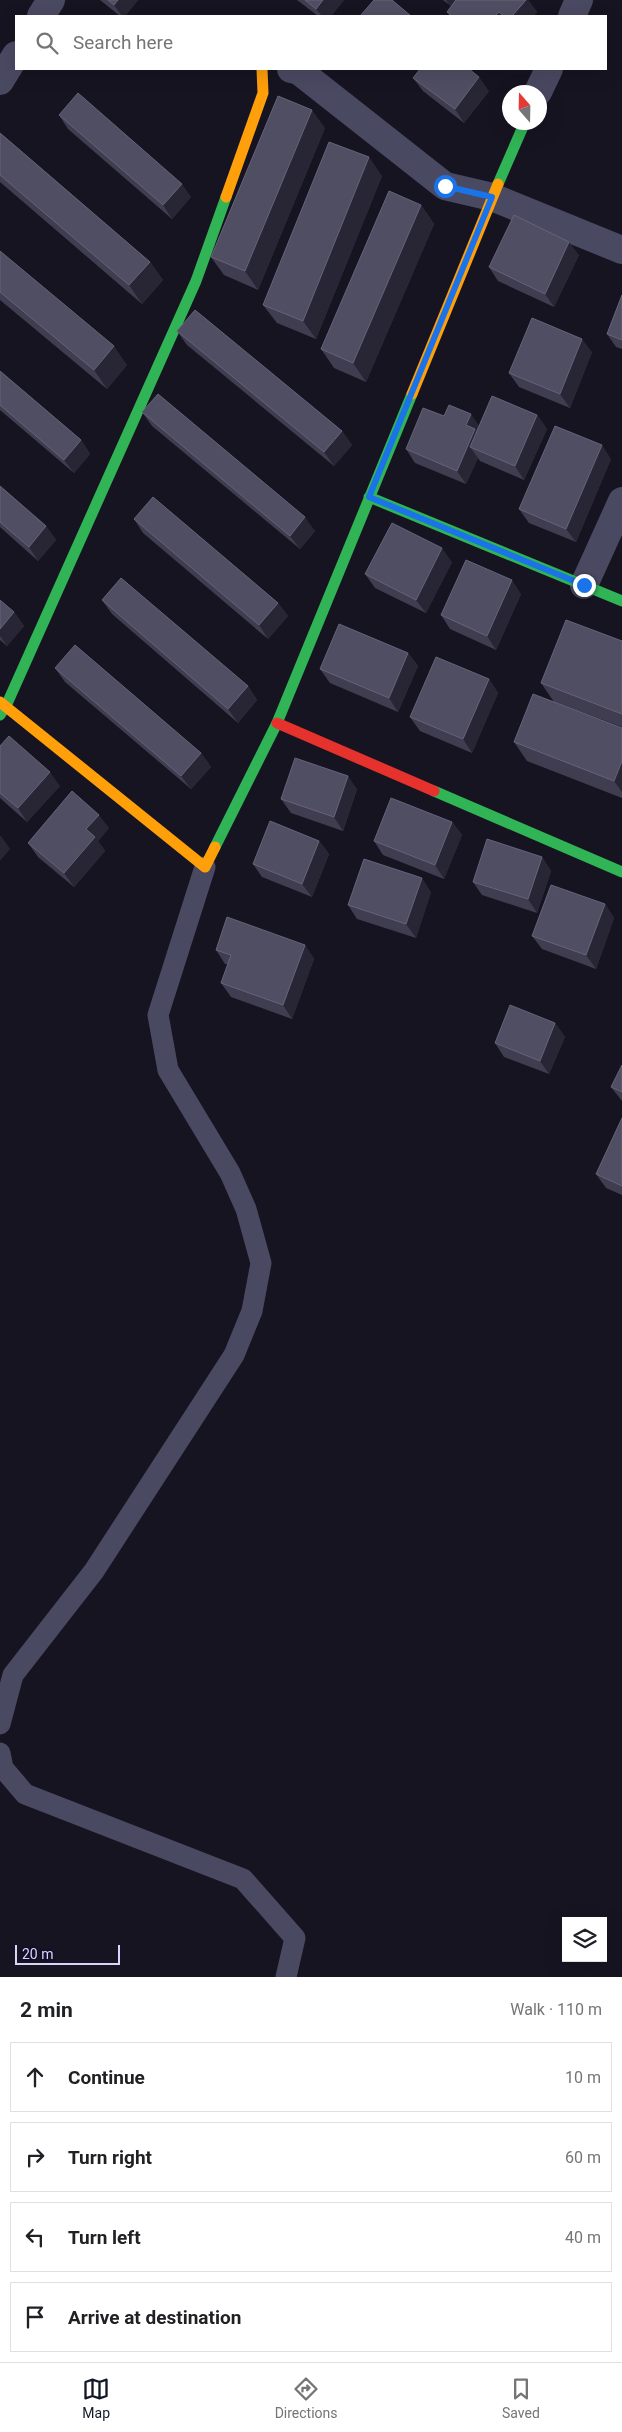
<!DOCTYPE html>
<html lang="en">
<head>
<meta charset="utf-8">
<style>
  body { margin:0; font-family:Roboto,sans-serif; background:#f6f6f6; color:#202124 }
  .controls { position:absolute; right:15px; bottom:15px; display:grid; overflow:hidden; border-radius:0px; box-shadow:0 5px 20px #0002 }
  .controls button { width:45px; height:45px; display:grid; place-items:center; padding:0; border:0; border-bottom:1px solid #e0e0e0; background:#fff; color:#202124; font:25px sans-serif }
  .compass { position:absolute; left:502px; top:85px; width:45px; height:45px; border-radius:50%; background:#fff; box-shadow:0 5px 20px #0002; rotate:340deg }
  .scale { position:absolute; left:15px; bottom:12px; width:105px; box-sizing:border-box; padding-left:5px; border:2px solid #d9d4ff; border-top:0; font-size:14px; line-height:18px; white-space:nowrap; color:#d9d4ff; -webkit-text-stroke:4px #130f26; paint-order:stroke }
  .stop { position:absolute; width:15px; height:15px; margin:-11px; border:4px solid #1a73e8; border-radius:50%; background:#fff }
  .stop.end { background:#1a73e8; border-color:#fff; box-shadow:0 1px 5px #0008 }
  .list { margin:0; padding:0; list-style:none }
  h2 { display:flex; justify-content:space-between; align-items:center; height:65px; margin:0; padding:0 20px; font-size:21px }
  h2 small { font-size:16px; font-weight:400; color:#757577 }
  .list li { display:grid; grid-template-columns:32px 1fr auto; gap:15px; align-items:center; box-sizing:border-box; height:70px; margin:0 10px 10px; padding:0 10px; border:1px solid #e0e0e0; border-radius:0px }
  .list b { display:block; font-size:19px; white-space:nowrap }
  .list em { font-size:16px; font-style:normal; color:#757577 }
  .icon { flex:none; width:28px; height:28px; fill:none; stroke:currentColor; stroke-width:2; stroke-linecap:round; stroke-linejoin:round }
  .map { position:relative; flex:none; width:622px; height:1977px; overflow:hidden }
  .search { position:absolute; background:#fff; box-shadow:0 5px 20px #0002; left:15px; right:15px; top:15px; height:55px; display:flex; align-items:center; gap:12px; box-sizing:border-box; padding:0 18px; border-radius:0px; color:#757577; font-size:19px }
  .sheet { height:385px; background:#fff }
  nav { display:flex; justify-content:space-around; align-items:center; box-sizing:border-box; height:70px; border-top:1px solid #e0e0e0; background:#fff; font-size:14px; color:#757577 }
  nav a { display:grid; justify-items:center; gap:2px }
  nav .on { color:#111827 }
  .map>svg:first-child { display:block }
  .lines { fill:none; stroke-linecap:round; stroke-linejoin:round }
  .lane { stroke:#4a4962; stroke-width:21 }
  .street { stroke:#4a4962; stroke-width:28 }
  .fast { stroke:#30b455; stroke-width:11 }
  .slow { stroke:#ff9f0a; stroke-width:11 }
  .jam { stroke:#e5322d; stroke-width:11 }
  .wall { fill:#403d50 }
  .shaded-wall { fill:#282635 }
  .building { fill:#504e63; stroke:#66637b }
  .route { stroke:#1a73e8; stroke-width:6 }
</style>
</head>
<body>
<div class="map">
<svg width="622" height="1977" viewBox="0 0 622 1977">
  <rect width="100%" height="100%" fill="#161421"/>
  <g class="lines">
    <path class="lane" d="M0 1724 13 1675 94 1571 234 1355 252 1311 261 1263 246 1209 230 1173 168 1070 158 1015 205 867
      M0 1753 3 1768 25 1794 243 1879 295 1938 286 1977"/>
    <path class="street" d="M41 16 51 0
      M572 16 579 0
      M291 69 299 71 445 186 492 197 622 250
      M0 81 16 55
      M538 92 549 69
      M584 585 622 501"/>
    <path class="fast" d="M498 184 525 122
      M369 497 622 601
      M0 715 6 706 196 281 226 197
      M434 791 622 872
      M215 847 277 723 412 394"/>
    <path class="slow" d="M226 197 263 93 262 69
      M412 394 498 184
      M0 702 205 867 215 847"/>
    <path class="jam" d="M277 723 434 791"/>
  </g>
  <path class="wall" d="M100 0H138L125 16H120Z
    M297 0H344L331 16H318Z
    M443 0H528L537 12 533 16H450L447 12 451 6Z
    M413 78 489 91 464 123 423 91Z
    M59 115 191 197 172 219 68 129Z
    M325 128 258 290 224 275 211 257Z
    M0 133 150 262 163 280 142 304 0 182Z
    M382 176 316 339 277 323 263 305Z
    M421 205 434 224 366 382 334 368 321 349Z
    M0 251 127 365 107 389 0 300Z
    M579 255 554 307 498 281 489 267Z
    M622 295V349L616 347 607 334Z
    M177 331 342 431 352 445 334 466 187 345Z
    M592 352 570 408 519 387 509 373Z
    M0 371 81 440 90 454 74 473 0 410Z
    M142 412 315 531 300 549 152 426Z
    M537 415 547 429 524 480 480 461 478 458 466 484 415 463 406 449 479 426Z
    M611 459 576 542 529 523 519 509Z
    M0 486 46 526 56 540 38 561 0 527Z
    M134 519 278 603 288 616 268 639 143 533Z
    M452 562 426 613 375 588 365 574Z
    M521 594 496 650 450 629 441 615Z
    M0 600 14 612 24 626 7 646 0 640Z
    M102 600 248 686 257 700 238 723 112 614Z
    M622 641V727L554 702 541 683Z
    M408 653 418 666 398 712 330 683 320 669Z
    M55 668 201 753 211 767 191 789 65 682Z
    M489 679 498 693 472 753 420 731 410 717Z
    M622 728V798L527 761 514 742Z
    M0 746 60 786 27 822 0 798Z
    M357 789 343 831 291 813 281 799Z
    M452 822 462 835 444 879 383 855 374 841Z
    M109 828 98 841 105 851 74 887 38 857 28 843Z
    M319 841 329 854 312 897 262 877 253 864Z
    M542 857 551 871 537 913 482 895 473 882Z
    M431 892 416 938 357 919 348 905Z
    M605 904 614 918 596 969 542 949 532 936Z
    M305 945 314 959 292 1019 231 997 221 983 228 964H225L216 950Z
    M555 1023 565 1037 549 1074 504 1057 495 1043Z
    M622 1065V1101L611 1087Z
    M622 1118V1195L606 1188 596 1174Z"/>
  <path class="shaded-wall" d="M118 0H138L125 16H122L114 5Z
    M323 0H344L331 16H322L316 9Z
    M446 0H457L451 7Z
    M526 0H528L537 12 533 16H512Z
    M499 12 502 16H495Z
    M479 77 489 91 464 123 455 109Z
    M312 110 325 128 258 290 245 271Z
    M369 157 382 176 316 339 303 321Z
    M182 184 191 197 172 219 163 205Z
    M421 205 434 224 366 382 353 363Z
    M569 242 579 255 554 307 545 294Z
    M150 262 163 280 142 304 129 285Z
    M582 339 592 352 570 408 560 394Z
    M114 346 127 365 107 389 94 370Z
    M471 414 480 427 470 447 478 458 466 484 457 471 466 425Z
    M537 415 547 429 524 480 515 466Z
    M342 431 352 445 334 466 324 452Z
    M81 440 90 454 74 473 64 460Z
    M602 445 611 459 576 542 566 529Z
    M305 517 315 531 300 549 290 536Z
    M46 526 56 540 38 561 29 547Z
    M442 548 452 562 426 613 416 600Z
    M512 580 521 594 496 650 487 636Z
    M278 603 288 616 268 639 259 625Z
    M14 612 24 626 7 646 0 636V629Z
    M408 653 418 666 398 712 389 698Z
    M489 679 498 693 472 753 463 739Z
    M248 686 257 700 238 723 228 709Z
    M201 753 211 767 191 789 181 776Z
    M622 761V792L614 781Z
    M50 772 60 786 27 822 18 808Z
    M348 776 357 789 343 831 334 817Z
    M99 815 109 828 98 841 105 851 74 887 64 873 86 829Z
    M452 822 462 835 444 879 435 865Z
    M0 836H1L10 849 0 861Z
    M319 841 329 854 312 897 302 884Z
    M542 857 551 871 537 913 528 899Z
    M422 878 431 892 416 938 406 924Z
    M605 904 614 918 596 969 586 955Z
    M305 945 314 959 292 1019 283 1005Z
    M555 1023 565 1037 549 1074 540 1061Z"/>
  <path class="building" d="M108 0H118L114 5Z
    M305 0H323L316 9Z
    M374 0H392L411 16H360Z
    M456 0H526L512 16H504L499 12 495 16H452L447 12Z
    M420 69H469L479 77 455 109 413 78Z
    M78 93 182 184 163 205 59 115Z
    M278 96 312 110 245 271 211 257Z
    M0 133 150 262 129 285 0 175Z
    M329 142 369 157 303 321 263 305Z
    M389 191 421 205 353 363 321 349Z
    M514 215 569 242 545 294 489 267Z
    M0 251 114 346 94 370 0 292Z
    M622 295V340L607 334Z
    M195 310 342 431 324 452 177 331Z
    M532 318 582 339 560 394 509 373Z
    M0 371 81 440 64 460 0 405Z
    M158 394 305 517 290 536 142 412Z
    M492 396 537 415 515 466 470 447Z
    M449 405 471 414 466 425 475 429 457 471 406 449 423 408 444 416Z
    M555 426 602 445 566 529 519 509Z
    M0 486 46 526 29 547 0 522Z
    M153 497 278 603 259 625 134 519Z
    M392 523 442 548 416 600 365 574Z
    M466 560 512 580 487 636 441 615Z
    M121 578 248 686 228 709 102 600Z
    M0 600 14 612 0 629Z
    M566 620 622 641V714L541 683Z
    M339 624 408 653 389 698 320 669Z
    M75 645 201 753 181 776 55 668Z
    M436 657 489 679 463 739 410 717Z
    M533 694 622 728V761L614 781 514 742Z
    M9 736 50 772 18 808 0 793V746Z
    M295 758 348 776 334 817 281 799Z
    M72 791 99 815 86 829 95 837 64 873 28 843Z
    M391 798 452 822 435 865 374 841Z
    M270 821 319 841 302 884 253 864Z
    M487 839 542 857 528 899 473 882Z
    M364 859 422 878 406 924 348 905Z
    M551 885 605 904 586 955 532 936Z
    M227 917 305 945 283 1005 221 983 231 955 216 950Z
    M510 1005 555 1023 540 1061 495 1043Z
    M622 1065V1092L611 1087Z
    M622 1118V1186L596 1174Z"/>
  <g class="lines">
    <path class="route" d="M445 186 492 197 369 497 584 585"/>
  </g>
</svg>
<div class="controls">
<button><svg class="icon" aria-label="layers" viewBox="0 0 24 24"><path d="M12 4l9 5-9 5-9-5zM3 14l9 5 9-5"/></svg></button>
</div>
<svg class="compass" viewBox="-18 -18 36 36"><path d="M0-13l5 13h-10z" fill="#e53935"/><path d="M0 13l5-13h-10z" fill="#757577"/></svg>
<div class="scale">20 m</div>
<div class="stop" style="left:445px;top:186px"></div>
<div class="stop end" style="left:584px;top:585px"></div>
<div class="search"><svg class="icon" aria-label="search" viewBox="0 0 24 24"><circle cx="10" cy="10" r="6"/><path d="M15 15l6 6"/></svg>Search here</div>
</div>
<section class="sheet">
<h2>2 min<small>Walk · 110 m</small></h2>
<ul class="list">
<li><svg class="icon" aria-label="ahead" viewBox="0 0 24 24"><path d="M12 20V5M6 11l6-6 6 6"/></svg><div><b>Continue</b></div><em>10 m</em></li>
<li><svg class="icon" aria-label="right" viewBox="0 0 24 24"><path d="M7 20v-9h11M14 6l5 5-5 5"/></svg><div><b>Turn right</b></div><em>60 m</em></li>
<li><svg class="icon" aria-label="left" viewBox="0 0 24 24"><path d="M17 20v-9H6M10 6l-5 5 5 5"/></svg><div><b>Turn left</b></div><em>40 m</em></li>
<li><svg class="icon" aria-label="arrive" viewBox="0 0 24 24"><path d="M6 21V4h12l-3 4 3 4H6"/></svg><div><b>Arrive at destination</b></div></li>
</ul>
</section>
<nav>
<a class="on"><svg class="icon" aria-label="map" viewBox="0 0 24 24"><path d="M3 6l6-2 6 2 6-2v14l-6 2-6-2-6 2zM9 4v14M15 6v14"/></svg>Map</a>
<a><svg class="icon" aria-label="directions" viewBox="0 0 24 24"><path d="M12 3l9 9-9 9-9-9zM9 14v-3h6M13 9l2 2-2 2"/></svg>Directions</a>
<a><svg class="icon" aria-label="saved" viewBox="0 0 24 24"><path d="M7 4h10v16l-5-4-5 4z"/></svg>Saved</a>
</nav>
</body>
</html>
